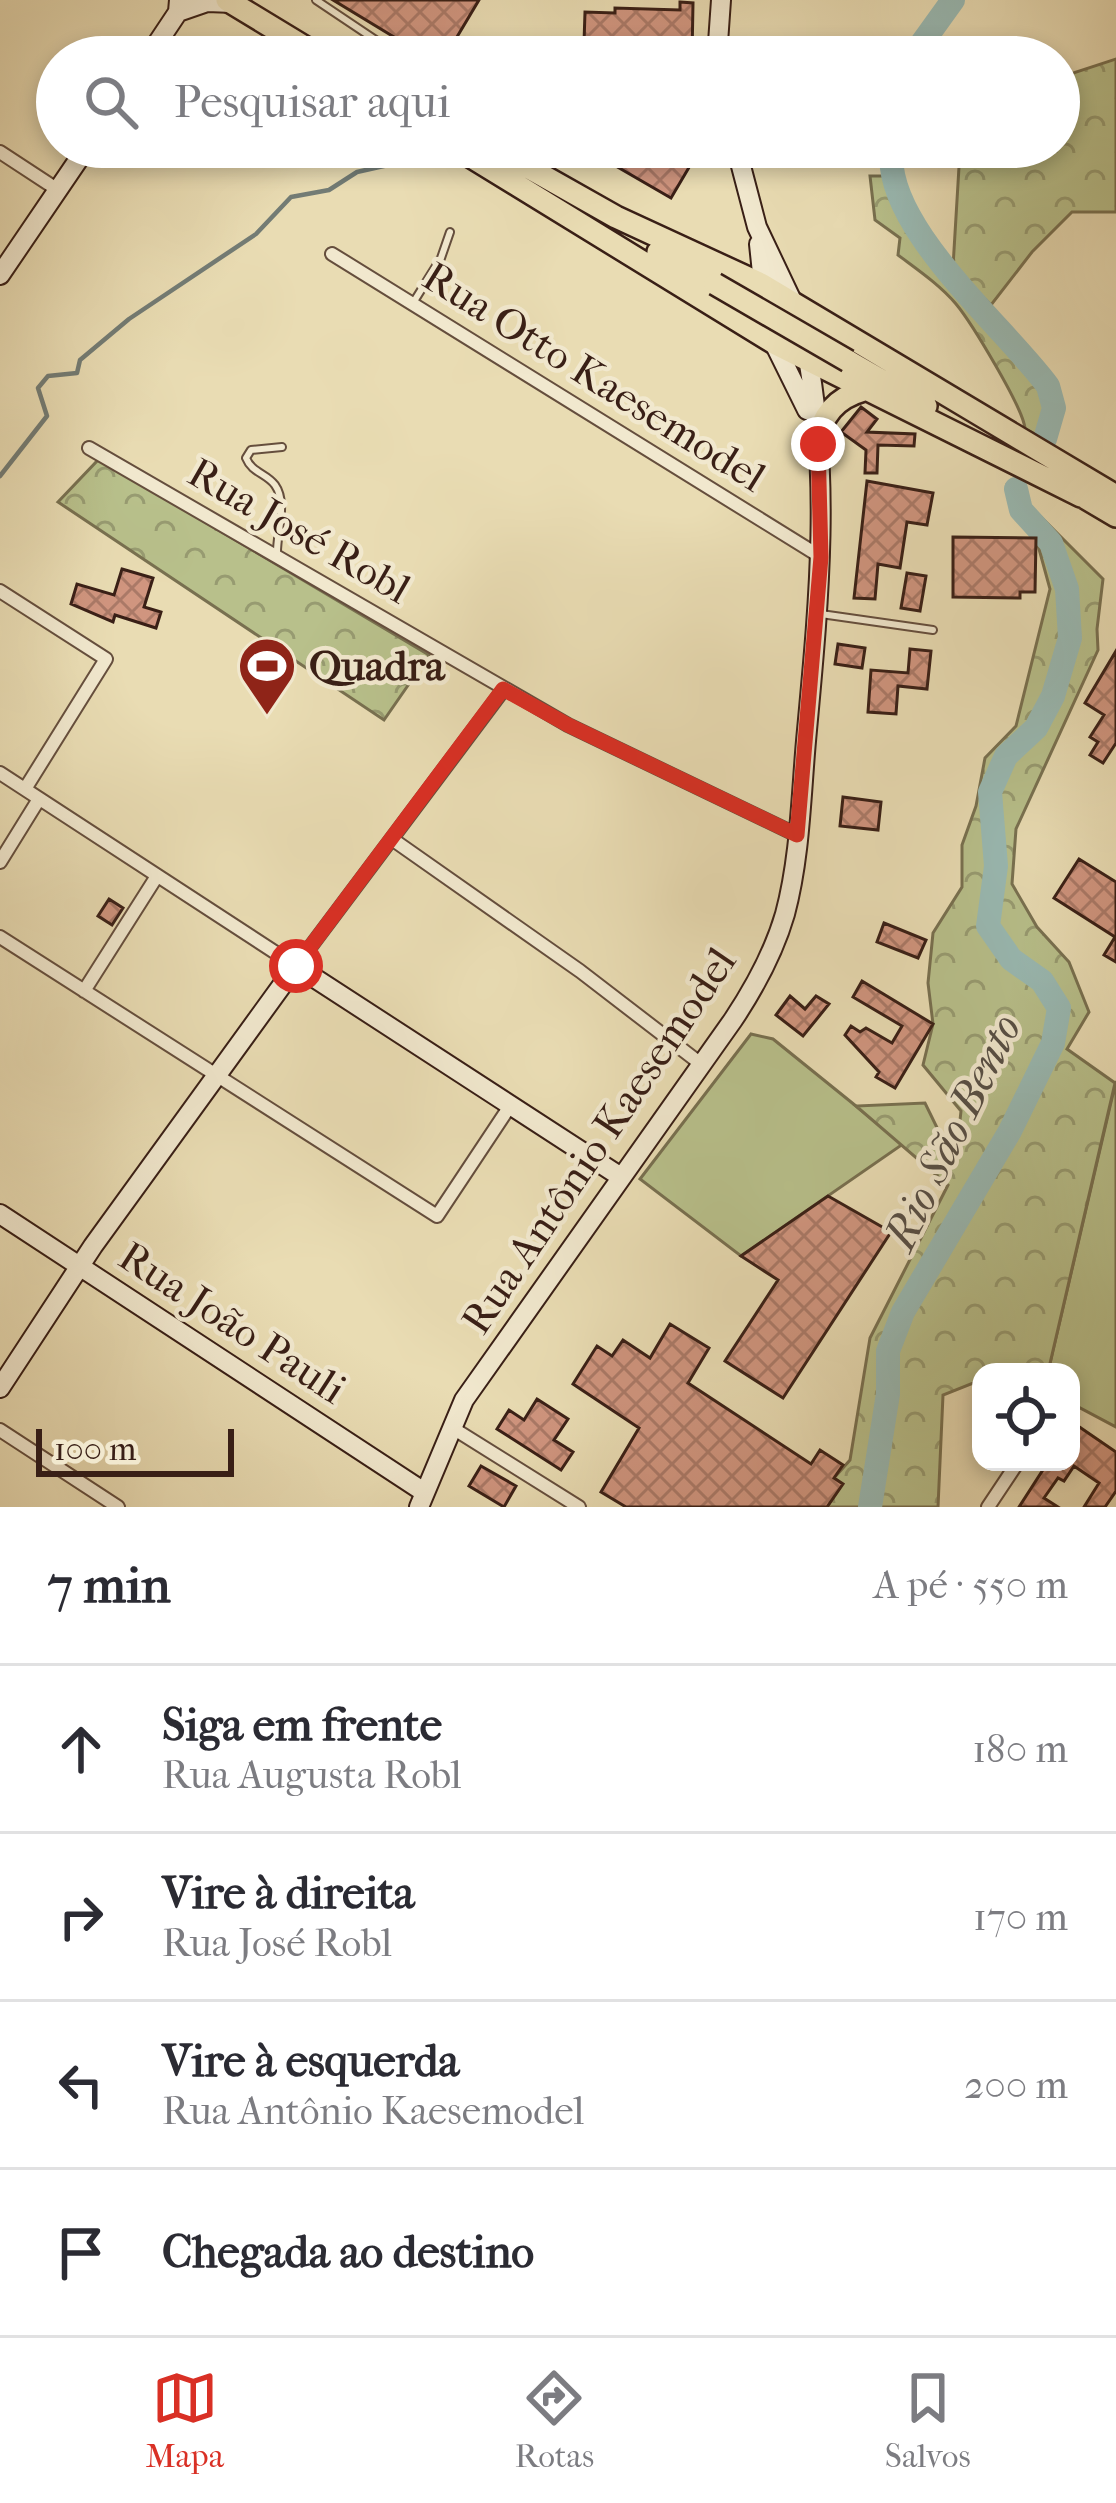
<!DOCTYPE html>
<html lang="pt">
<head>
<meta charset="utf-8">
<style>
  body { margin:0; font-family:"IM FELL French Canon",serif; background:#f7f7f7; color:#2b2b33 }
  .controls { position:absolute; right:36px; bottom:36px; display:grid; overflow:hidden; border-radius:24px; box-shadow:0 6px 18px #0003 }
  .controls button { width:108px; height:108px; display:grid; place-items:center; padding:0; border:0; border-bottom:3px solid #e1e1e2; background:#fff; color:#2b2b33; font:60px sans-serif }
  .scale { position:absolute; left:36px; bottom:30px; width:198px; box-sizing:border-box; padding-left:12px; border:6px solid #391f16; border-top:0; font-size:33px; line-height:42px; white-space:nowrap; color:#391f16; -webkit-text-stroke:9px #f1e8ce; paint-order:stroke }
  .stop { position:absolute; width:36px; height:36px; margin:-27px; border:9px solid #d93025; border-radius:50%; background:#fff }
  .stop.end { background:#d93025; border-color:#fff; box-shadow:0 3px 12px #0008 }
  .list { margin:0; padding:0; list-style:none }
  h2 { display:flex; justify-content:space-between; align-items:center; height:156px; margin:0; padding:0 48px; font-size:51px }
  h2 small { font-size:39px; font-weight:400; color:#7c7c81 }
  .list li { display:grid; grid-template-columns:78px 1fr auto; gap:36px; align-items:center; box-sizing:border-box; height:168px; padding:0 48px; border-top:3px solid #e1e1e2 }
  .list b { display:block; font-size:45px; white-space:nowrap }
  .list p { margin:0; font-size:39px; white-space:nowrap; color:#7c7c81 }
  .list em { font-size:39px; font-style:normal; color:#7c7c81 }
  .icon { flex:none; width:66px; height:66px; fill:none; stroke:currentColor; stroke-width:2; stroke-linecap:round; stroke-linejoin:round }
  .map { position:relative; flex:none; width:1116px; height:1507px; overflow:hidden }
  .search { position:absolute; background:#fff; box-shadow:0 6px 18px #0003; left:36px; right:36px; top:36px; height:132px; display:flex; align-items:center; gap:30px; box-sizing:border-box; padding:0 42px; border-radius:66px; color:#7c7c81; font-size:45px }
  .sheet { height:828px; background:#fff }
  nav { display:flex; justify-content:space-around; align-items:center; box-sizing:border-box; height:168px; border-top:3px solid #e1e1e2; background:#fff; font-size:33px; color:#7c7c81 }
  nav a { display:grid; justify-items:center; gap:6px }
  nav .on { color:#d93025 }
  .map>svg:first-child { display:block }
  .grass { fill:#b8c08b; stroke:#787050; stroke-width:3 }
  .forest { fill:url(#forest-crowns); stroke:#787050; stroke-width:3 }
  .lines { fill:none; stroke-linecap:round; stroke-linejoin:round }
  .stream { stroke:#737c75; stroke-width:4.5 }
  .river { stroke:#99bab4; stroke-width:24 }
  .building { fill:url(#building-cross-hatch); stroke:#391f16; stroke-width:3 }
  .lane-casing { stroke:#654e3d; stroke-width:10 }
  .street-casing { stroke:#654e3d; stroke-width:16 }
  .secondary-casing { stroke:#391f16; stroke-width:22 }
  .primary-casing { stroke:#391f16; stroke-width:26 }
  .lane { stroke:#f1e8ce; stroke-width:6 }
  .street { stroke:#f1e8ce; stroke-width:12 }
  .secondary { stroke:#f1e8ce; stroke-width:18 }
  .primary { stroke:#e9dcb3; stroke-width:21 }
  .primary-bridge-casing { stroke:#391f16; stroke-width:26; stroke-linecap:butt }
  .primary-bridge { stroke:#e9dcb3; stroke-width:21 }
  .route { stroke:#d93025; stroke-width:15 }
  .labels { text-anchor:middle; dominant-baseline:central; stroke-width:9; stroke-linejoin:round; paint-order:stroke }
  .street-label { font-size:42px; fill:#391f16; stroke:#f1e8ce }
  .poi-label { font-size:42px; font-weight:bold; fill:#391f16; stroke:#f1e8ce; text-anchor:start }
  .water-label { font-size:45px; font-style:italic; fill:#564e45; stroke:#f1e8ce }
</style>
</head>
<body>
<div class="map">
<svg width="1116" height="1507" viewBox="0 0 1116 1507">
  <defs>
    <pattern id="forest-crowns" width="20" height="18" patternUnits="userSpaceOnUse" patternTransform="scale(3)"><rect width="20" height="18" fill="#b8c08b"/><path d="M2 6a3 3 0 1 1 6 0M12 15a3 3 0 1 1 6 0" fill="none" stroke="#979b71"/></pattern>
    <pattern id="building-cross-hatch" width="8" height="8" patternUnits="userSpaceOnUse" patternTransform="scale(3)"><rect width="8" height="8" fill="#d0957f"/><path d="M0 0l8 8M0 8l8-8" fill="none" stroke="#aa7967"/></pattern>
  </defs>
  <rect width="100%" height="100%" fill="#e9dcb3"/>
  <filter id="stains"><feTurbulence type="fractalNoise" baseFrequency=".00167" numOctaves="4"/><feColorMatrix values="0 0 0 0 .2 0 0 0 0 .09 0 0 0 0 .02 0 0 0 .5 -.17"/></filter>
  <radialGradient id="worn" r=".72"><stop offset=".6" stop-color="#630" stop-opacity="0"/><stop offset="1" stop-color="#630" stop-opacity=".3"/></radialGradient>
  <path class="grass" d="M751 1034 773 1039 903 1144 741 1256 640 1179Z
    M1116 1081V1427L1071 1403V1372H1048Z"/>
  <path class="forest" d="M1116 59V212H1072L1032 252 991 305 953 267 959 167 980 147H1059V83L1070 74Z
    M870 176H884L916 230 1042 386 1047 409 1039 436 1025 429C1024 409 971 322 956 304 940 285 918 270 898 255L900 238 875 220Z
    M99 459 429 655 384 720 58 502Z
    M1007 483 1103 579 1097 629 1098 650 1016 829 1012 884 1037 927 1069 962 1089 1012 1067 1049 1115 1083 1048 1372H981V1380L943 1395 938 1507H827L842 1484 834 1478 850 1460 870 1338 948 1185 856 1106 925 1103 945 1144 958 1139 961 1111 923 1065 933 1024 928 983 933 933 962 887V845L976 806 985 758 1016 726 1050 589 1036 538 1018 520Z"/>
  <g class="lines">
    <path class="stream" d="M0 476 47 416 38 388 48 376 77 373 80 360 129 319 256 234 291 197 329 190 357 172 406 161"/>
    <path class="river" d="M912 57 953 0
      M892 147C880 224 1004 326 1048 386L1054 408 1045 439
      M870 1507 888 1394V1351L903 1312 1010 1131 1053 1043 1059 1008 1042 981 1011 959 988 926 996 866 990 792 1006 756 1036 728 1053 696 1070 638 1067 589 1051 543 1021 510 1016 489"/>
  </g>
  <path class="building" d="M333 0H479L445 57H427Z
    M680 2 693 3 692 57H679V45L584 43 585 12 615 13V8L680 10Z
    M583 147H701L671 198Z
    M861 407 877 419 867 432 915 434 914 446 878 445 877 473H865L866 450 841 432Z
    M867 481 933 493 927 525 907 522 900 568 878 564 875 599 854 598Z
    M953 537 1036 538 1035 592H1020V598L953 597Z
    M122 569 153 578 144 607 161 612 156 628 115 615 113 622 71 604 77 584 114 595Z
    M907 573 926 576 920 611 901 608Z
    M838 644 865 648 862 668 835 664Z
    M910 649 931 651 927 689 898 686 896 714 868 712 871 670 908 673Z
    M1116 651V743L1103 763 1090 755 1098 742 1090 737 1104 715 1085 703Z
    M843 797 881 802 878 830 840 826Z
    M1079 859 1116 882V962L1104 955 1115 937 1054 898Z
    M109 899 123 908 112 925 98 916Z
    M884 923 926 940 918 958 877 942Z
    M862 981 933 1024 895 1088 876 1077 879 1072 845 1035 851 1026 860 1032 866 1028 892 1043 902 1026 853 997Z
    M790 996 805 1009 816 996 829 1004 803 1036 776 1015Z
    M828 1196 891 1232 783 1398 725 1361 778 1280 741 1256Z
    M670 1324 709 1348 688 1383 811 1464 820 1450 843 1465 834 1478 843 1484 827 1507H626L601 1492 639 1428 573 1384 597 1346 612 1356 623 1340 650 1358Z
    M537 1399 568 1419 554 1440 573 1452 561 1470 497 1429 509 1410 524 1420Z
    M1078 1426 1116 1452V1491L1105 1507H1084L1099 1483 1074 1466 1064 1481 1058 1478 1044 1498 1058 1507H1019L1048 1462H1071V1436Z
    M481 1466 516 1486 504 1507 469 1486Z"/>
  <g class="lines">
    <g class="lane-casing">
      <path id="lane" d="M316 0 401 57
        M413 303 441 258 450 232
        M277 555C276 534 288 503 275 485 266 473 252 473 246 458L251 450 282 447
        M821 614 933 630"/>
    </g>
    <g class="street-casing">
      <path id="street" d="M0 152 58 190
        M332 254 821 557
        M89 448 568 725 797 835
        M0 591 106 659 25 789
        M0 773 296 966 504 689
        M392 839 580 971 701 1064
        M0 862 39 799
        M0 937 437 1216 510 1106
        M84 991 157 876
        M451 1427 579 1507
        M0 1430 118 1507
        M988 1507 1018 1462"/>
    </g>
    <g class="secondary-casing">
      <path id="secondary" d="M178 12 207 2 233 3
        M148 57 178 12 179 0
        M717 57 721 0
        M736 147 757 227 794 305
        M759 244 768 331 807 410
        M0 275 87 147
        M0 1214 424 1492
        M0 1388 93 1246 296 966 621 1177
        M419 1507 464 1400 733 1020C755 987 774 952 785 914 800 858 801 798 806 741 818 610 832 479 806 348"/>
    </g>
    <g class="primary-casing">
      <path id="primary" d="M227 0 321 57
        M455 147 776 344 1081 496
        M492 147 616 217 761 284 1116 496
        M658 252 715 284
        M848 361 926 406
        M817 444C821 415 836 398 864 390
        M1072 490 1116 516"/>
    </g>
    <use href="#lane" class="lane"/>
    <use href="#street" class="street"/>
    <use href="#secondary" class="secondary"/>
    <use href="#primary" class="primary"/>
    <g class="primary-bridge-casing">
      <path id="primary-bridge" d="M715 284 848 361"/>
    </g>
    <use href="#primary-bridge" class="primary-bridge"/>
  </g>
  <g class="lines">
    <path class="route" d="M296 966 503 689 568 725 797 835 821 557 818 444"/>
  </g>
  <defs>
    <g id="stadium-pin" transform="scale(3)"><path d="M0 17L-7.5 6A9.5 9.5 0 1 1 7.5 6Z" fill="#8f2418" stroke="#f1e8ce"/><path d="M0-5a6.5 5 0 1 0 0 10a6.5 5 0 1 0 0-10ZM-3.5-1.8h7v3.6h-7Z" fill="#fff"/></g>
  </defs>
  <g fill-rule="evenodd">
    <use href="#stadium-pin" x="267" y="666"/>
  </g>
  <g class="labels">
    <g class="street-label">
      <text transform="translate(594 377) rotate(32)">Rua Otto Kaesemodel</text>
      <text transform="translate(299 531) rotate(30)">Rua José Robl</text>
      <text transform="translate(599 1141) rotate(-56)">Rua Antônio Kaesemodel</text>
      <text transform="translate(232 1323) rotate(33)">Rua João Pauli</text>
    </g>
    <g class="poi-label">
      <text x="309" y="666">Quadra</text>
    </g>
    <g class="water-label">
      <text transform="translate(953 1132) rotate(-64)">Rio São Bento</text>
    </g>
  </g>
  <rect width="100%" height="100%" filter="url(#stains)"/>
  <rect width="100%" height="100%" fill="url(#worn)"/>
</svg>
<div class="controls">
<button><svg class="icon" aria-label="locate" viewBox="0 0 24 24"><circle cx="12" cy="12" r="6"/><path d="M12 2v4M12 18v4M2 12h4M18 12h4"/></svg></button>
</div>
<div class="scale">100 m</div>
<div class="stop" style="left:296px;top:966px"></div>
<div class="stop end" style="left:818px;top:444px"></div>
<div class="search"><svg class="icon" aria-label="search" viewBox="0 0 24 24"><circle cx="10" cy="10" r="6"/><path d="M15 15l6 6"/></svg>Pesquisar aqui</div>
</div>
<section class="sheet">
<h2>7 min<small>A pé · 550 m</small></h2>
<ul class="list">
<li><svg class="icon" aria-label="ahead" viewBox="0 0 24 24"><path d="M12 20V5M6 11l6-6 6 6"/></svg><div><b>Siga em frente</b><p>Rua Augusta Robl</p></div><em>180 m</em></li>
<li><svg class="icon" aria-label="right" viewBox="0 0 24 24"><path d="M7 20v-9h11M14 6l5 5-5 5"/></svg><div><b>Vire à direita</b><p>Rua José Robl</p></div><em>170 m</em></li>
<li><svg class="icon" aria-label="left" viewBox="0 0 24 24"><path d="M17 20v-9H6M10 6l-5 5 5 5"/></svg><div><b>Vire à esquerda</b><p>Rua Antônio Kaesemodel</p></div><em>200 m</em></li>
<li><svg class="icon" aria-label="arrive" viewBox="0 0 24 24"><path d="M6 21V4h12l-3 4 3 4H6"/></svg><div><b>Chegada ao destino</b></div></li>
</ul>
</section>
<nav>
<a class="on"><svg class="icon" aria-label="map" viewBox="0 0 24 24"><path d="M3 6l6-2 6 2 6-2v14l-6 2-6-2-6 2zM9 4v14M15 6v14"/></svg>Mapa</a>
<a><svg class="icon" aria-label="directions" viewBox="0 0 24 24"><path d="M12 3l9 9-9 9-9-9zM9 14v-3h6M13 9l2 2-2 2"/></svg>Rotas</a>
<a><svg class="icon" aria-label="saved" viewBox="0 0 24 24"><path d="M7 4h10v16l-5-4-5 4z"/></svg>Salvos</a>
</nav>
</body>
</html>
